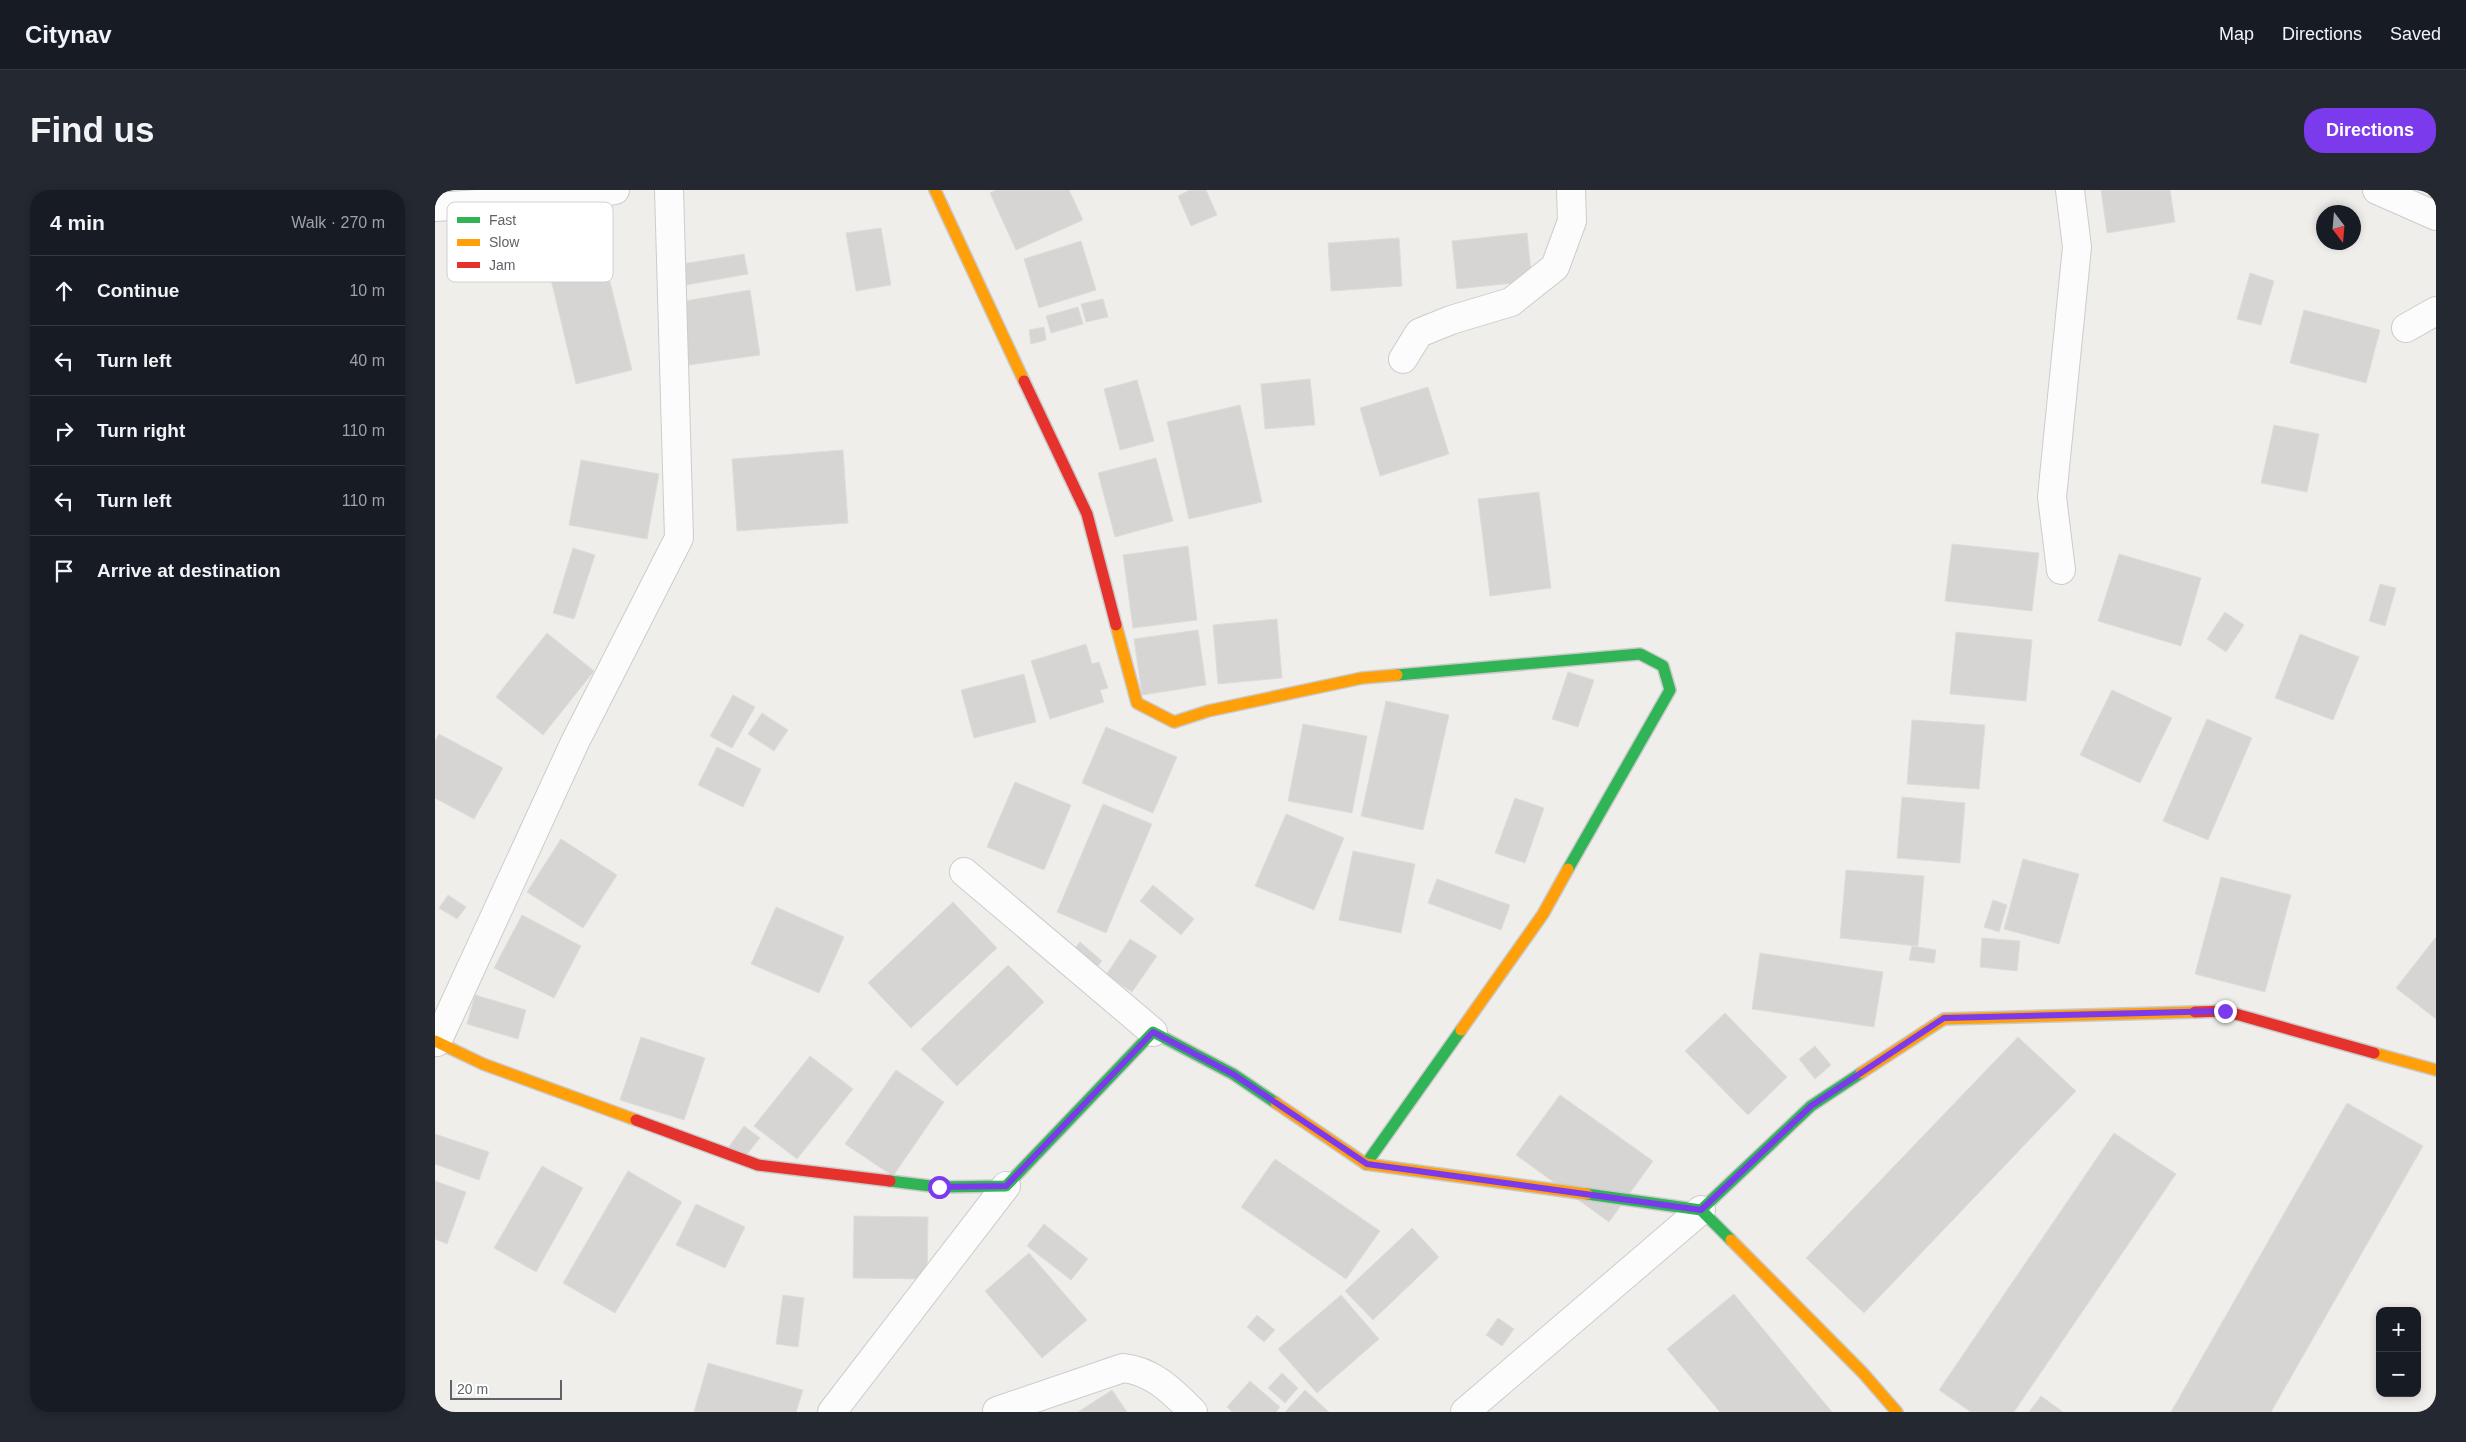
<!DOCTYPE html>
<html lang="en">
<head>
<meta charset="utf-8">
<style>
  body { margin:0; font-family:Helvetica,sans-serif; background:#242831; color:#f1f3f6 }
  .controls { position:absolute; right:15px; bottom:15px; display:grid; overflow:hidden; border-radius:10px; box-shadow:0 2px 8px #0003 }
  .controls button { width:45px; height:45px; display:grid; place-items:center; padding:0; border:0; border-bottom:1px solid #363941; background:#171b24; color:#f1f3f6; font:25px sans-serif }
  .compass { position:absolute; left:1881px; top:15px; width:45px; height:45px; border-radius:50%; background:#171b24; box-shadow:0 2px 8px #0003; rotate:164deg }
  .scale { position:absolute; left:15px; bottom:12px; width:112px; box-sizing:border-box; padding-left:5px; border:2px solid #5f6368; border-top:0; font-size:14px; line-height:18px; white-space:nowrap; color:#5f6368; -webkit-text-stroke:4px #fff; paint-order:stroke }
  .stop { position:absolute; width:15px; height:15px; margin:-11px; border:4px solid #7c3aed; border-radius:50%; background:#fff }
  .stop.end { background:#7c3aed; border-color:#fff; box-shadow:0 1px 5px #0008 }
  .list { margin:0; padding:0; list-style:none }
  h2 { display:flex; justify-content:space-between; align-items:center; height:65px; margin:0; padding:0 20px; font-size:21px }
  h2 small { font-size:16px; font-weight:400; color:#9ea1a6 }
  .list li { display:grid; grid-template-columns:32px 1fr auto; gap:15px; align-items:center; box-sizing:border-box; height:70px; padding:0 20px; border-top:1px solid #363941 }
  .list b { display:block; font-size:19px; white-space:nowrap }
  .list em { font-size:16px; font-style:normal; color:#9ea1a6 }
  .icon { flex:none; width:28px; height:28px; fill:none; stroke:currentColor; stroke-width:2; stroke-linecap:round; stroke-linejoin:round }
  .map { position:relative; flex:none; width:2001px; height:1222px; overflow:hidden; border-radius:20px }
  header { display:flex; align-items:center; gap:30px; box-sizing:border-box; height:70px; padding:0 25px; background:#171b24; border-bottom:1px solid #363941 }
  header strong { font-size:24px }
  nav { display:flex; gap:28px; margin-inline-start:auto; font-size:18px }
  .intro { display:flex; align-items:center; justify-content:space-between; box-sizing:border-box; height:120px; padding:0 30px }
  h1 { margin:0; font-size:35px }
  .button { padding:12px 22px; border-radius:20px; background:#7c3aed; color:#fff; font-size:18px; font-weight:700 }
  main { display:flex; gap:30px; padding:0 30px }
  aside { flex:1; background:#171b24; border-radius:20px; box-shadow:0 2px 8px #0003 }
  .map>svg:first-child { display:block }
  .building { fill:#d6d5d3; stroke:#deddd9 }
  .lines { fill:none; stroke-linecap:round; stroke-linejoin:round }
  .street-casing { stroke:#cbcccc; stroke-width:30 }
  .fast-casing { stroke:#cacacb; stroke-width:14 }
  .slow-casing { stroke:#cacacb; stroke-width:14 }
  .jam-casing { stroke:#cacacb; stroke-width:14 }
  .street { stroke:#fdfcfc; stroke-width:28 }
  .fast { stroke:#30b455; stroke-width:11 }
  .slow { stroke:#ff9f0a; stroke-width:11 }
  .jam { stroke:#e5322d; stroke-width:11 }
  .route { stroke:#7c3aed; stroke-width:6 }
  .key { fill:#fff; stroke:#cfd0d2; stroke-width:1 }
  .key-label { font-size:14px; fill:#5f6368 }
</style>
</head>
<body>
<header>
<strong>Citynav</strong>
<nav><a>Map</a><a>Directions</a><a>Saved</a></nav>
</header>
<div class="intro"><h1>Find us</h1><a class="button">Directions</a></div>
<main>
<aside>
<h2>4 min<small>Walk · 270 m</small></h2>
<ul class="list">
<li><svg class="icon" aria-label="ahead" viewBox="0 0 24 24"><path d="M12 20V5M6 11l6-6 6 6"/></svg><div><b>Continue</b></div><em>10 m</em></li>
<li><svg class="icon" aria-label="left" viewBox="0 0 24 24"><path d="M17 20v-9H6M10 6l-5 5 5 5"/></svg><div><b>Turn left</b></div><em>40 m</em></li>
<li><svg class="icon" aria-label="right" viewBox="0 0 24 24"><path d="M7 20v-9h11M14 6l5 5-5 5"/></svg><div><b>Turn right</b></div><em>110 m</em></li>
<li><svg class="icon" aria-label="left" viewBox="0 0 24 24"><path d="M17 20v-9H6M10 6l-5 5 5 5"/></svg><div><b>Turn left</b></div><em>110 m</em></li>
<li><svg class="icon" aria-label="arrive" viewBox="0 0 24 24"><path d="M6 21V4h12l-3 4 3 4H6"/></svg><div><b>Arrive at destination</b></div></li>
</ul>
</aside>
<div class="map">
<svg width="2001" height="1222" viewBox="0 0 2001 1222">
  <rect width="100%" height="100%" fill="#efeeea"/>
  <path class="building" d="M561 0H634L648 30 581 60 555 3Z
    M755 0H771L782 25 756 36 743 6Z
    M1666 0H1735L1740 32 1672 43Z
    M446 38 456 95 421 101 411 43Z
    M1092 43 1097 91 1022 99 1017 51Z
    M964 48 967 96 896 101 893 53Z
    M646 51 661 100 604 118 589 69Z
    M309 64 313 84 251 95 247 74Z
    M169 68 197 180 141 194 114 81Z
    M1815 83 1839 91 1826 135 1802 129Z
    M315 100 325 165 254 175 244 112Z
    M668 109 673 127 651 132 646 114Z
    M643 117 648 134 616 143 611 126Z
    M1869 120 1945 140 1931 193 1855 173Z
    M609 137 611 150 596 154 594 140Z
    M875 189 880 235 830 239 826 194Z
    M702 190 719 251 685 260 669 199Z
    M993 197 1014 264 945 286 925 218Z
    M805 215 827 312 754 329 732 232Z
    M1839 235 1884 244 1872 302 1826 293Z
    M408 260 413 333 302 341 297 269Z
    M721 268 738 331 680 347 663 283Z
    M146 270 224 284 212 349 134 335Z
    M1104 302 1116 398 1055 406 1043 309Z
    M1517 354 1604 363 1597 421 1510 411Z
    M753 356 762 430 698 438 688 365Z
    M138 358 160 365 139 429 118 423Z
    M1684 364 1766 388 1746 456 1663 431Z
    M1945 394 1961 398 1950 436 1934 431Z
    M1790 422 1809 435 1791 462 1772 449Z
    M842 429 847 488 783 494 778 435Z
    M763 440 771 495 707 505 699 449Z
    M1521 442 1597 450 1591 511 1515 504Z
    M112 443 159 481 108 545 61 507Z
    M1865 444 1924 467 1898 530 1840 508Z
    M651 454 657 474 664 472 673 498 665 500 669 512 615 529 596 471Z
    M1133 482 1159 490 1143 537 1117 529Z
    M589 484 601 532 539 548 526 500Z
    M1677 500 1737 528 1705 593 1645 565Z
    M298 505 320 517 297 558 275 546Z
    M951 511 1014 525 988 640 926 626Z
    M327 523 353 540 339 561 313 544Z
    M1772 529 1817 548 1773 650 1728 631Z
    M1477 530 1550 535 1544 599 1472 594Z
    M868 534 932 546 917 623 853 611Z
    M671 537 742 567 718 623 647 593Z
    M4 544 68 578 39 629 0 608V552Z
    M282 557 326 579 308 617 263 595Z
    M580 592 636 615 609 680 552 657Z
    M1467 607 1530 613 1525 673 1462 668Z
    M1080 608 1109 618 1090 673 1060 663Z
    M668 614 717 634 671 743 622 722Z
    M851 624 909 648 879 720 820 696Z
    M126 649 182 685 148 738 92 702Z
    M918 661 980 674 966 743 904 730Z
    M1588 669 1644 684 1624 754 1569 739Z
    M1411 680 1489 686 1483 756 1405 748Z
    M1786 687 1856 705 1830 802 1760 784Z
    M1002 689 1075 715 1066 740 993 713Z
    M718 695 759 729 746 745 705 711Z
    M13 705 31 717 22 729 4 718Z
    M1558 710 1572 715 1564 742 1549 737Z
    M518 712 562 758 476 838 433 793Z
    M341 717 409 747 384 803 316 774Z
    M87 725 146 756 119 808 59 778Z
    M2001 747V829L1961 798Z
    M1547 748 1585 751 1582 781 1545 777Z
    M695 749 722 766 697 802 671 785Z
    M645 752 667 771 658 782 636 763Z
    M1477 756 1501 760 1499 773 1474 770Z
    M1325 763 1448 782 1439 837 1317 819Z
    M573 775 609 812 522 896 486 859Z
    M40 805 91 820 83 849 32 834Z
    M1290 823 1352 887 1313 925 1250 861Z
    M206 847 270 868 249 930 185 910Z
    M1583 847 1641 901 1429 1123 1371 1068Z
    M1380 856 1396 875 1380 889 1364 869Z
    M375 866 418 899 362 969 319 936Z
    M461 880 509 912 458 986 410 954Z
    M1125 905 1218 971 1174 1032 1081 965Z
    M1912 913 1988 956 1836 1222H1736Z
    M309 936 325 948 308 969 293 958Z
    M1679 943 1741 984 1579 1222H1536L1504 1200Z
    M0 944 54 962 44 990 0 974Z
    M840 969 945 1041 911 1089 806 1017Z
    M107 976 148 998 101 1082 59 1058Z
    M193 981 247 1012 180 1123 128 1093Z
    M0 991 31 1002 12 1054 0 1049Z
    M261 1014 310 1037 290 1078 241 1055Z
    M419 1026 493 1027 492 1089 418 1088Z
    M609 1034 653 1069 636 1090 592 1056Z
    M977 1038 1004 1067 938 1130 910 1101Z
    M594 1063 652 1130 607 1168 550 1101Z
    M1299 1104 1397 1222H1285L1232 1159Z
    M348 1105 369 1108 363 1157 341 1154Z
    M906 1105 944 1149 882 1203 843 1159Z
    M822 1125 840 1140 829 1152 812 1137Z
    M1063 1128 1079 1139 1067 1156 1051 1145Z
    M273 1173 368 1200 361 1222H259Z
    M847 1183 863 1198 850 1213 833 1198Z
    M815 1191 845 1217 841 1222H797L792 1217Z
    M677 1200 692 1222H643Z
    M870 1200 894 1222H850Z
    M1606 1206 1628 1222H1594Z"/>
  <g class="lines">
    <g class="street-casing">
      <path id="street" d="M1942 0 2001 26
        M0 17 141 7 180 0
        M1971 138 2001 121
        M968 169 984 143 1016 130 1076 112 1120 77 1137 31 1136 0
        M1626 380 1617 307 1642 57 1635 0
        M529 682 718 842
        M2 852 140 552 244 348 234 0
        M562 1221 688 1178C718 1181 738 1202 758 1222
        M397 1222 571 996
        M1030 1222 1266 1020"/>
    </g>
    <g class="fast-casing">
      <path id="fast" d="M962 485 1205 464 1228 476 1235 500 1133 679
        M931 974 1026 840
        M455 991 504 997 571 996 718 842 798 884 841 913
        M1152 1004 1266 1020
        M1296 1050 1266 1020 1376 916 1426 883"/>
    </g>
    <g class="slow-casing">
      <path id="slow" d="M500 0 589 191
        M681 435 702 513 739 532 773 521 927 488 962 485
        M1026 840 1108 724 1133 679
        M0 851 48 874 201 930
        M1939 863 2001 880
        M1426 883 1509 829 1760 822
        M841 913 931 974 1152 1004
        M1296 1050 1428 1183 1462 1222"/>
    </g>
    <g class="jam-casing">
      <path id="jam" d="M589 191 652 324 681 435
        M1760 822 1790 821 1939 863
        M201 930 323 975 455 991"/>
    </g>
    <use href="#street" class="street"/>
    <use href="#fast" class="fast"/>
    <use href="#slow" class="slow"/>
    <use href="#jam" class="jam"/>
  </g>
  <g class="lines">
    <path class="route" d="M504 997 571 996 718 842 798 884 932 974 1266 1020 1376 916 1509 828 1790 821"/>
  </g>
  <rect x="12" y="12" width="166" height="80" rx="8" class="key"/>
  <rect x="22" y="27" width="23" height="6" fill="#30b455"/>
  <rect x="22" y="49" width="23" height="7" fill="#ff9f0a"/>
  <rect x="22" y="72" width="23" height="6" fill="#e5322d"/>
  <g class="key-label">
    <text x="54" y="35">Fast</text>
    <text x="54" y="57">Slow</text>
    <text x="54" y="80">Jam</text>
  </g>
</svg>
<div class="controls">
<button>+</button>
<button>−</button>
</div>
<svg class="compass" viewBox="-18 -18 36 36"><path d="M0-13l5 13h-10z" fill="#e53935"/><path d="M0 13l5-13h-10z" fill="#9ea1a6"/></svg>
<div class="scale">20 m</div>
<div class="stop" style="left:504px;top:997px"></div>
<div class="stop end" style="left:1790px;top:821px"></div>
</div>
</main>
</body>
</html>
